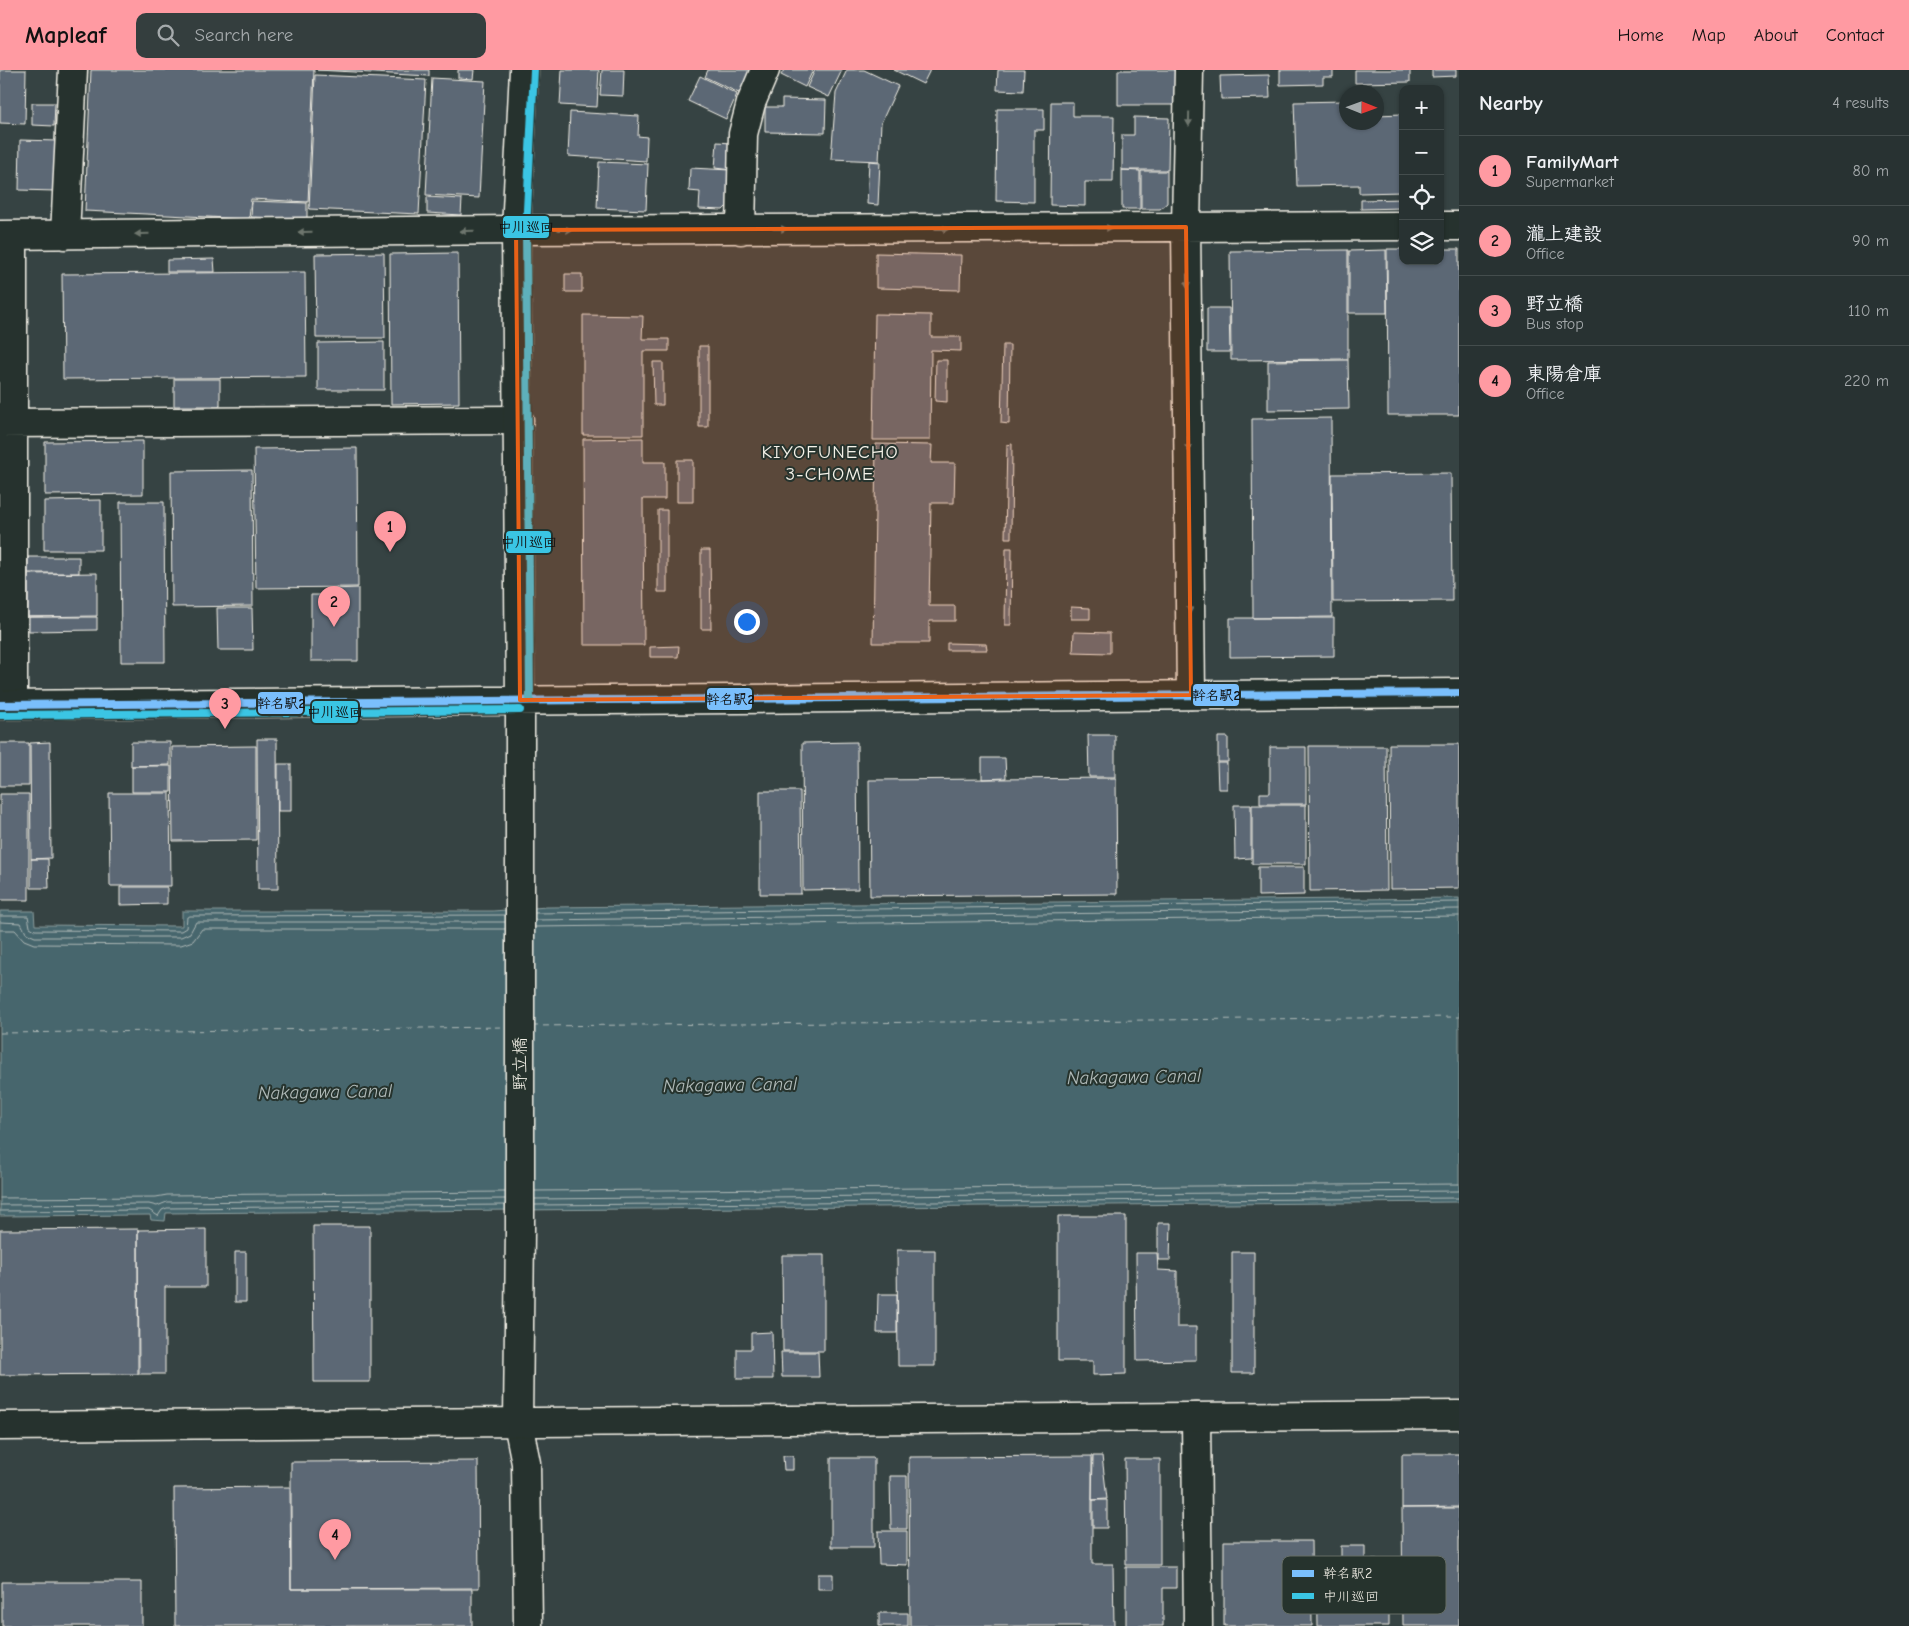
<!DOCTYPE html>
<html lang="en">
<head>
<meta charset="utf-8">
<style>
  body { margin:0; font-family:"Comic Neue","Klee One",sans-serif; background:#343e3e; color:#f1f3f6 }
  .controls { position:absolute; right:15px; top:15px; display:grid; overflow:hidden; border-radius:10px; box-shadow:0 1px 4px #0004 }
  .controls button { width:45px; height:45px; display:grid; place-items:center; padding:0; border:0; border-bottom:1px solid #444d4d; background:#283232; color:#f1f3f6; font:25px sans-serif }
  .compass { position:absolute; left:1339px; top:15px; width:45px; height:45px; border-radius:50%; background:#283232; box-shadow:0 1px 4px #0004; rotate:91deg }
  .you { position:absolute; left:746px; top:551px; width:18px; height:18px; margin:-12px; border:4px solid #fff; border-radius:50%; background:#1a73e8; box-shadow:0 0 0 8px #1a73e833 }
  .badge { display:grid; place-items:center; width:32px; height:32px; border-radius:50%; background:#ff9aa2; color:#111; font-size:16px; font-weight:700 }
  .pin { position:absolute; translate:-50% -41px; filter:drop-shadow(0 1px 2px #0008) }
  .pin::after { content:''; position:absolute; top:26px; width:18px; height:15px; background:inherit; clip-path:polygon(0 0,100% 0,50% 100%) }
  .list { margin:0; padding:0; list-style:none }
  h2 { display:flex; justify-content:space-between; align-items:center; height:65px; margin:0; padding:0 20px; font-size:21px }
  h2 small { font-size:16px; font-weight:400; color:#a5aaac }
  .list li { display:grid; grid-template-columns:32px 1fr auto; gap:15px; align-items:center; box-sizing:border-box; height:70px; padding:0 20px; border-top:1px solid #444d4d }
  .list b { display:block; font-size:19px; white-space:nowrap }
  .list p { margin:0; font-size:16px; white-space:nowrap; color:#a5aaac }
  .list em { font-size:16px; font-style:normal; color:#a5aaac }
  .icon { flex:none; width:28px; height:28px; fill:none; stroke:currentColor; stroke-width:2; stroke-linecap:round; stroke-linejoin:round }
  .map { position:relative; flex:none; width:1459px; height:1556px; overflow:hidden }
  header { display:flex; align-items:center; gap:30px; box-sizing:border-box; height:70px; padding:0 25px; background:#ff9aa2; color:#111 }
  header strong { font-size:24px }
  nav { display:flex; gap:28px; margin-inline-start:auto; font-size:18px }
  .search { width:350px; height:45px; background:#343e3e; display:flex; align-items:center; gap:12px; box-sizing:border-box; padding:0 18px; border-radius:10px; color:#a5aaac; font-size:19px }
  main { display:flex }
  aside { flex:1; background:#283232 }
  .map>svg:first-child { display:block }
  .water { fill:#47666d; stroke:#8c9e9e }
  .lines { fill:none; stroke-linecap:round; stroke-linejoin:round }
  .shore { stroke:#afb9b7; stroke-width:1 }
  .ferry { stroke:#afb9b7; stroke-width:1; stroke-dasharray:6 5; stroke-linecap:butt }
  .building { fill:#5c6875; stroke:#f4f1e8 }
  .minor-casing { stroke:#f4f1e8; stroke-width:31 }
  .tertiary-casing { stroke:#f4f1e8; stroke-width:31 }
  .minor { stroke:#26332d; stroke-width:28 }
  .tertiary { stroke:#26332d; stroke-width:28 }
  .bus-1-casing { stroke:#26332d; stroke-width:11 }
  .bus-2-casing { stroke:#26332d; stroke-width:11 }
  .bus-1 { stroke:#7abffc; stroke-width:8 }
  .bus-2 { stroke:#3ac5e4; stroke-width:8 }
  .oneway { fill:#6e766e }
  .marked { fill:#e96117; fill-opacity:0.2; stroke:#e96117; stroke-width:4; stroke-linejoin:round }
  .labels { text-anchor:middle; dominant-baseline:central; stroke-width:4; stroke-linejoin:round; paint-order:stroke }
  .street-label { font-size:18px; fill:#f4f1e8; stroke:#26332d }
  .neighbourhood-label { font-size:19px; letter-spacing:1px; fill:#f4f1e8; stroke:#26332d }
  .water-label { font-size:19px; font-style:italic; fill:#afb9b7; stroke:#26332d }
  .key { fill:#26332d; stroke:#646c65; stroke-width:1 }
  .key-label { font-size:14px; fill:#f4f1e8 }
  .line-badge { stroke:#26332d; stroke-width:2 }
  .pale-badge-label { font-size:14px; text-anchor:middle; font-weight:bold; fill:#111 }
</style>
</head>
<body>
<header>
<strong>Mapleaf</strong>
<div class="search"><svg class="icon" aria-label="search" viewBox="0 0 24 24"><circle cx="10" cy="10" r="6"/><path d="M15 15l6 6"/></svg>Search here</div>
<nav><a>Home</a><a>Map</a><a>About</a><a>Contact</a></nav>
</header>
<main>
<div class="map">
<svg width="1459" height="1556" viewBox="0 0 1459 1556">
  <rect width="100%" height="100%" fill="#364343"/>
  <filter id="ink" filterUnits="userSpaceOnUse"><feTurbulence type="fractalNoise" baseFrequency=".02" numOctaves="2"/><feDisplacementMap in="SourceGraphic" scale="10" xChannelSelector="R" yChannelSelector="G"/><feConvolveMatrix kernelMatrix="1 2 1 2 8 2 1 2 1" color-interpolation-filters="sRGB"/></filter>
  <g filter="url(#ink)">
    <path class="water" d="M1459 828V1132L166 1143 165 1151 151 1150 150 1145 0 1146V841H34L35 855 182 856V841H493L547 837Z"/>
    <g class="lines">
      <path class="shore" d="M535 843 1459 832
        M0 846H28L30 857 35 860 181 861 186 858 187 847 190 846 505 845
        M535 850 1459 839
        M0 852 21 853 26 863 35 867H181L190 863 196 852H505
        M535 857 1459 846
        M0 860H15L24 870 34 874 181 875 193 871 202 859H505
        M535 1121 1459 1114
        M0 1128 156 1127 167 1125 505 1122
        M535 1129 1459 1121
        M0 1135 149 1134 157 1136 167 1132 505 1129
        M535 1135 1459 1128
        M0 1141 149 1140 158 1146 162 1140 167 1138 505 1135"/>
      <path class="ferry" d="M532 956 1459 947
        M0 963 506 957"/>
    </g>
    <path class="building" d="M0 0H26L25 54 0 53Z
      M91 0H314L308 132 251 129 249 149 85 141Z
      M317 0H429V6Z
      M458 0H474L473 9 458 8Z
      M562 0H599L597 37 560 35Z
      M602 0H624L623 26 600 25Z
      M708 0H754L743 25 705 7Z
      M784 0H813L805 17 781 5Z
      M815 0H842L829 27 807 17Z
      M847 0H864L898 16 881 53 879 91 831 89 836 23Z
      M894 0H930L923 14Z
      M998 0H1024L1023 21 997 20Z
      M1118 0H1175L1174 35H1118Z
      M1280 0H1333V7H1323V14L1280 15Z
      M1355 0H1410V12L1355 13Z
      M1432 0H1456V6L1432 7Z
      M315 5 426 10 419 144 309 139Z
      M1269 5 1270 28 1221 29 1220 6Z
      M700 6 737 24 726 49 688 31Z
      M432 8 485 11 479 128 426 125Z
      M782 29 826 30 825 63 765 62V37H782Z
      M1346 31V52H1376V45L1403 44V122L1359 123V115L1297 116 1294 32Z
      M1051 32H1073V46H1114L1113 112H1085V136L1050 135Z
      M32 33H55L54 56 32 55Z
      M997 39H1044V60H1034V132L996 131Z
      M570 42 639 46 638 66 647 67 646 91 568 86Z
      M1134 47 1169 48 1168 100H1122V65H1134Z
      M20 70 57 71 55 121 19 120Z
      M717 72 732 73 731 100 715 98Z
      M869 91 880 92 878 135 867 134Z
      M599 92 648 94 646 140 597 138Z
      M690 98 731 100 729 134 723 140 699 139 700 122 689 121Z
      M1122 100 1140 101V139H1122Z
      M1141 101H1167V133L1160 139H1141Z
      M427 127 462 129 461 145 427 143Z
      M1403 129V138L1361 139V130Z
      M252 131 307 133V149L251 147Z
      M1387 179H1403V191H1440V179H1459V345H1388Z
      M1348 180V289L1231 290 1230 181Z
      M1386 180 1387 243H1349V181Z
      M384 183 385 268H316L315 184Z
      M458 183 459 333 391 334 390 184Z
      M876 183 961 185 960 220 876 218Z
      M214 189 215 202H167V190Z
      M305 202 306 307 63 309 62 204Z
      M565 204H582V222H565Z
      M1207 238H1229L1230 282H1207Z
      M875 244 931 245V267H961V281L931 280 930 370H873Z
      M583 245 643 246 642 269H669V281H643V365H583Z
      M384 272V320H318V273Z
      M1003 275H1010L1009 354 1001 353Z
      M699 276H708V357H699Z
      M936 290H947V332L935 331Z
      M1348 290 1349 339 1268 340V291Z
      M653 292H663V335H654Z
      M174 309H220V336H174Z
      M1331 348 1332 547 1253 548 1252 349Z
      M643 368V392H665V429H643L644 575H584L583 369Z
      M143 371V424L45 425V372Z
      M876 374 932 375 931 393H955L954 433H931L929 536H955V551H929V573H873Z
      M1012 374 1011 468H1005L1007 375Z
      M357 378 358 517 256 518 254 379Z
      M677 390H693V432H677Z
      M252 400 253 536 172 537 171 401Z
      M1451 403 1452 531 1333 532 1332 404Z
      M101 430V480H44V431Z
      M120 432H164L165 592H121Z
      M658 440H667V522H658Z
      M1006 478H1012L1011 555H1005Z
      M701 480H710L711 559H701Z
      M28 487H79V503H28Z
      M97 503V546L28 547V504Z
      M358 518V591H311V525H332V519Z
      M1071 537 1090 538V549H1071Z
      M217 538H252L253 580H218Z
      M29 547H97V560L29 561Z
      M1230 548H1334V586L1230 587Z
      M1074 562 1110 563V583L1073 582Z
      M947 573 986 574 987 580H947Z
      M679 576 678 587H650V577Z
      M1088 665H1115V707H1089Z
      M1218 667H1228V692H1218Z
      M257 669H277L278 819H258Z
      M50 672 51 788 31 789 30 673Z
      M131 672H170V695L131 696Z
      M857 672 858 819 803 820 802 673Z
      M0 673H29V716H0Z
      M1389 674H1459V818L1390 819Z
      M256 676V770L173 771 172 677Z
      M1309 676H1386L1387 820 1310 821Z
      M1270 677H1306V734H1260V723H1270Z
      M982 688H1005L1006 708 982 709Z
      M1217 693H1227V719H1218Z
      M278 694H291V741H278Z
      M132 696H171V722H132Z
      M1116 708 1117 824 870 826 869 710Z
      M760 721H800L801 824H760Z
      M109 723H170L171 816H110Z
      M0 724H29V830H0Z
      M1234 735H1251V788L1235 789Z
      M1252 735H1306V794H1252Z
      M31 789H48L49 818H31Z
      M1258 797H1304V825L1258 826Z
      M120 817H167V834L120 835Z
      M1058 1146H1126V1304L1093 1305V1291H1058Z
      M1158 1153H1171L1170 1190H1158Z
      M313 1156H370V1312H314Z
      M138 1159V1304L0 1305V1160Z
      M206 1159V1217H165V1304H139L138 1160Z
      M897 1180H935V1296H898Z
      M235 1182H246V1232H235Z
      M1232 1182H1254V1303H1232Z
      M1136 1183H1157L1158 1200 1177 1201V1257H1196V1290L1137 1291Z
      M782 1185H824V1281H783Z
      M878 1224H897V1263H877Z
      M772 1262 773 1309H737V1279H751V1263Z
      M781 1282H818L819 1307H782Z
      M1402 1384H1459V1437L1402 1438Z
      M783 1386H793V1400H784Z
      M1092 1386V1494H1113L1114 1556H910L909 1387Z
      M1093 1386H1102L1107 1429 1092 1430Z
      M831 1388H874V1477H831Z
      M1125 1389H1160V1495H1126Z
      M478 1391 479 1518 291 1519V1392Z
      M890 1406H907V1459H891Z
      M290 1417 291 1519H472V1556H175L174 1418Z
      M1093 1430H1107V1458H1093Z
      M1402 1438H1459V1556H1403Z
      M878 1461H907V1495L879 1494Z
      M1224 1471H1311L1312 1556H1224Z
      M1341 1476H1365V1490H1389V1556H1318L1317 1490H1341Z
      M1126 1497H1176V1518H1163V1556H1126Z
      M818 1504H833V1519H818Z
      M2 1512H142V1556H2Z
      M879 1543H908V1556H879Z"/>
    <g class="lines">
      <g class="minor-casing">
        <path id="minor" d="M1189 0 1186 157 1191 625
          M1440 156H1459
          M741 160 743 64 751 33 765 0
          M0 165 516 160 1403 156
          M13 165V634
          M65 165 73 0
          M0 353 519 350
          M1196 1347 1198 1556
          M518 1353 526 1393 528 1556"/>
      </g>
      <g class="tertiary-casing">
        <path id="tertiary" d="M0 635 1459 623
          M518 1353 520 1159V630L516 160 524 0
          M0 1356 1459 1345"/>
      </g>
      <use href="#minor" class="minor"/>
      <use href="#tertiary" class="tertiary"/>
      <g class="bus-1-casing">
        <path id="bus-1" d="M0 635 1459 623"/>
      </g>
      <g class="bus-2-casing">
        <path id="bus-2" d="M530 630 526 160 534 0
          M0 645 520 640"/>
      </g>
      <use href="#bus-1" class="bus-1"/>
      <use href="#bus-2" class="bus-2"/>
    </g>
    <defs><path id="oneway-solid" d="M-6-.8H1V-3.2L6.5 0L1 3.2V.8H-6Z" transform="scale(1.25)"/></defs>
    <g class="oneway">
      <use href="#oneway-solid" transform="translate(1189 49) rotate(91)"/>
      <use href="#oneway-solid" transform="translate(1105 158)"/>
      <use href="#oneway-solid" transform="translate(780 159)"/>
      <use href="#oneway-solid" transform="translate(942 159)"/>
      <use href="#oneway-solid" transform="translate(565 160)"/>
      <use href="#oneway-solid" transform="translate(467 161) rotate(179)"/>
      <use href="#oneway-solid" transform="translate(305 162) rotate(179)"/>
      <use href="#oneway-solid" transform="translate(142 164) rotate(179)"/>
      <use href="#oneway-solid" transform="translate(1187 211) rotate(89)"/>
      <use href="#oneway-solid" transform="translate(1188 374) rotate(89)"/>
      <use href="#oneway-solid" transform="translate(1190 536) rotate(89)"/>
    </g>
  </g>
  <path class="marked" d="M1186 157 1191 625 520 630 516 160Z"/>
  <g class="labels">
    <g class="street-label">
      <text transform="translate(520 994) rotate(-90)">野立橋</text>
    </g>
    <g class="neighbourhood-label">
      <text x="830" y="382">KIYOFUNECHO<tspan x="830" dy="22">3-CHOME</tspan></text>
    </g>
    <g class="water-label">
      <text transform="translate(1134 1007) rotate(-1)">Nakagawa Canal</text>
      <text transform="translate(730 1015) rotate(-1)">Nakagawa Canal</text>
      <text transform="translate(325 1022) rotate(-1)">Nakagawa Canal</text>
    </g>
  </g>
  <rect x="1282" y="1486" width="164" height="58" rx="8" class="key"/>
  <rect x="1292" y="1500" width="22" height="7" fill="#7abffc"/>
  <rect x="1292" y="1523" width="22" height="6" fill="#3ac5e4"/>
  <g class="key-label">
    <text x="1323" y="1508">幹名駅2</text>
    <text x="1323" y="1531">中川巡回</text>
  </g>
  <g class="line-badge">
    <rect x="502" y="145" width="48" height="24" rx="5" fill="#3ac5e4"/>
    <rect x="505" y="460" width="47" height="24" rx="5" fill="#3ac5e4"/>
    <rect x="1192" y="613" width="48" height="24" rx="5" fill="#7abffc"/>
    <rect x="706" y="617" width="47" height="24" rx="5" fill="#7abffc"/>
    <rect x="257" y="621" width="47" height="24" rx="5" fill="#7abffc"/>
    <rect x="311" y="630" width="48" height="24" rx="5" fill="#3ac5e4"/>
  </g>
  <g class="pale-badge-label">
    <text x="526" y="162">中川巡回</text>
    <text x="529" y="477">中川巡回</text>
    <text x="1216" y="630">幹名駅2</text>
    <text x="730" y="634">幹名駅2</text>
    <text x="281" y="638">幹名駅2</text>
    <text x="335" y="647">中川巡回</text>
  </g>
</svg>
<div class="controls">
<button>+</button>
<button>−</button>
<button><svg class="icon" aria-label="locate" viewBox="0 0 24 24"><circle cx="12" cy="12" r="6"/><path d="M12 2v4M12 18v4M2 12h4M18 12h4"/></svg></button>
<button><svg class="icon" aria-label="layers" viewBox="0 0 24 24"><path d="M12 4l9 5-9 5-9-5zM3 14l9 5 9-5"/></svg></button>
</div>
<svg class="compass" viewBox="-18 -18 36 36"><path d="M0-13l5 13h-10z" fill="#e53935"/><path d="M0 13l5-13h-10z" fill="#a5aaac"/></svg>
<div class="you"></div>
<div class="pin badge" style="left:390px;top:482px">1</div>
<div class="pin badge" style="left:334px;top:557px">2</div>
<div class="pin badge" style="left:225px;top:659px">3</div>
<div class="pin badge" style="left:335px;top:1490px">4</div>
</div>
<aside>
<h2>Nearby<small>4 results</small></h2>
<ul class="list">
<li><span class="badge">1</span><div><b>FamilyMart</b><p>Supermarket</p></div><em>80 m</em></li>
<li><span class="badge">2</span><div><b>瀧上建設</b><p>Office</p></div><em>90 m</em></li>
<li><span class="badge">3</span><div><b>野立橋</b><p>Bus stop</p></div><em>110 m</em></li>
<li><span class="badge">4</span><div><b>東陽倉庫</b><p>Office</p></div><em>220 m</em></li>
</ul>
</aside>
</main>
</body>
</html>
